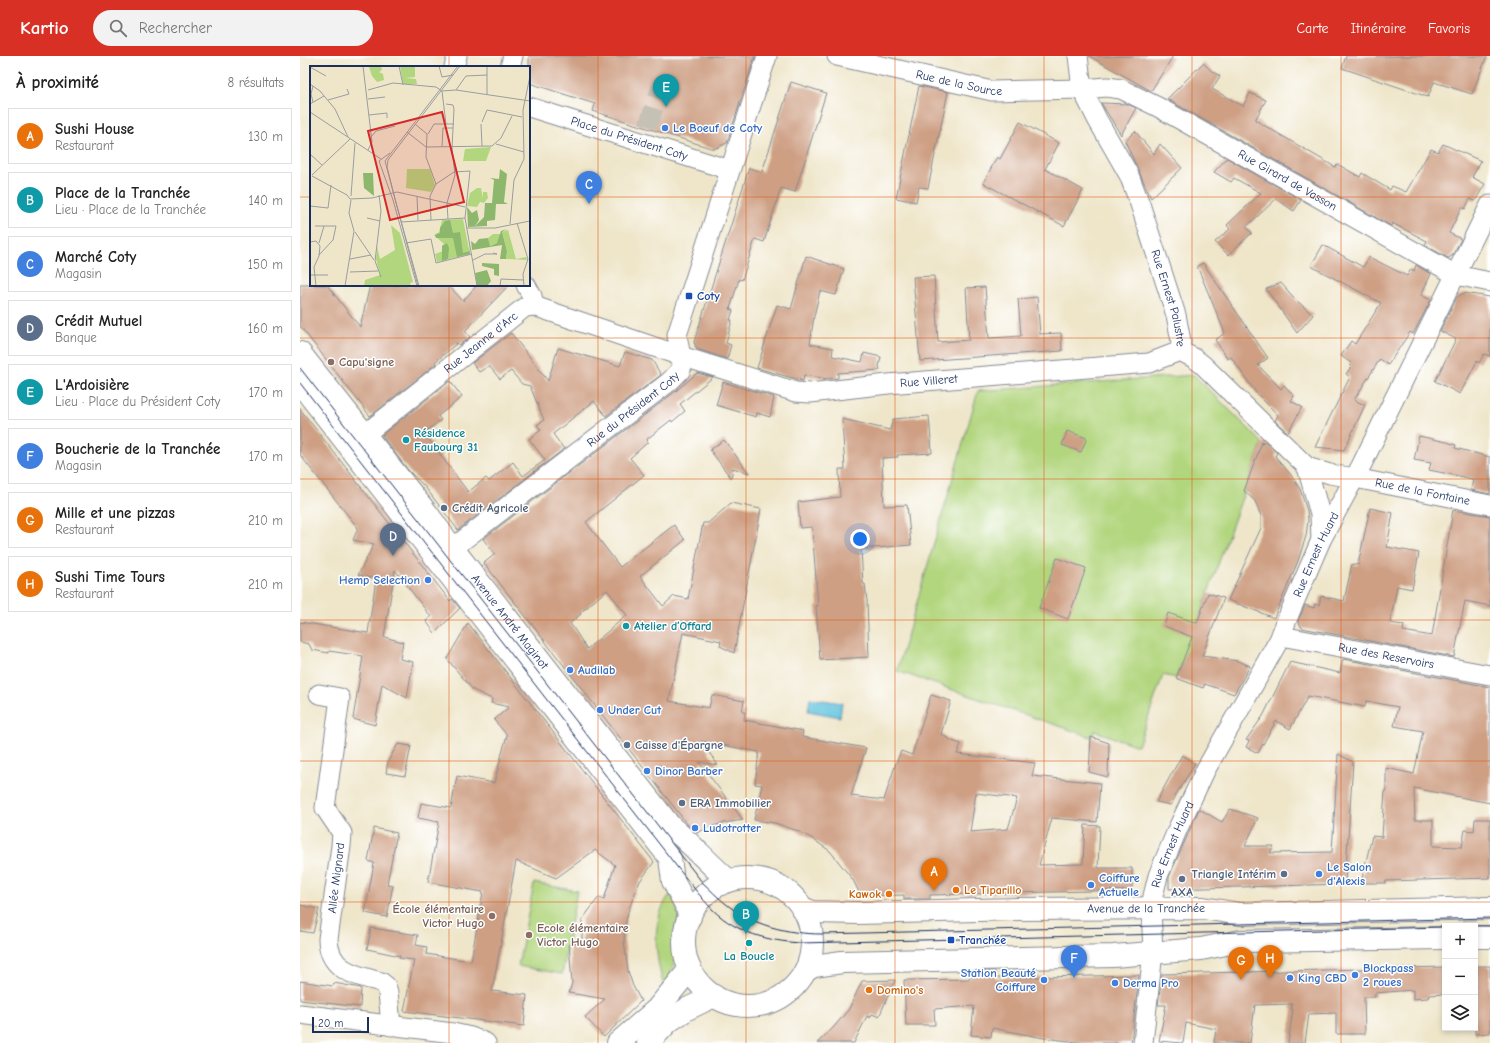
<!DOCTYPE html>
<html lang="fr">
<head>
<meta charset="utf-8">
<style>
  body { margin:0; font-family:"Comic Neue",sans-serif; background:#f2f2f2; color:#222 }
  .controls { position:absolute; right:12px; bottom:12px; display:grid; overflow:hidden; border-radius:0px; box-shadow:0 2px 6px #0003 }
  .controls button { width:36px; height:36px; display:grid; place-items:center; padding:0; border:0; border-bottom:1px solid #e0e0e0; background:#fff; color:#222; font:20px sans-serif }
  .scale { position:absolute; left:12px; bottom:10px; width:57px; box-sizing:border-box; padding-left:4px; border:2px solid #1b2f5e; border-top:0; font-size:11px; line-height:14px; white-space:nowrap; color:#1b2f5e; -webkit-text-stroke:3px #fff; paint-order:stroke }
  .you { position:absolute; left:560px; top:483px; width:14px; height:14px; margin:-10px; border:3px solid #fff; border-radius:50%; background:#1a73e8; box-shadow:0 0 0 6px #1a73e833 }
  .badge { display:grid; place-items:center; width:26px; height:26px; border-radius:50%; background:#d93025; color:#fff; font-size:13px; font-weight:700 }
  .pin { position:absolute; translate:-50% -33px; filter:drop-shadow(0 1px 2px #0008) }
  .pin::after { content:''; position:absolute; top:21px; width:14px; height:12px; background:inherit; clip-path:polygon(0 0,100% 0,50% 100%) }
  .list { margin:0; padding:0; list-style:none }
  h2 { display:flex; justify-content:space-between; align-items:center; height:52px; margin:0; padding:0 16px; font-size:17px }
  h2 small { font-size:13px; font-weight:400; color:#767676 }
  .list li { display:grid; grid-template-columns:26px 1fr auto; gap:12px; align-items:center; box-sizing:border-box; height:56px; margin:0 8px 8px; padding:0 8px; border:1px solid #e0e0e0; border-radius:0px }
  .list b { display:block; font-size:15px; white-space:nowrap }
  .list p { margin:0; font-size:13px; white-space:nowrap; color:#767676 }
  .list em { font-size:13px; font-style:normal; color:#767676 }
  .icon { flex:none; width:22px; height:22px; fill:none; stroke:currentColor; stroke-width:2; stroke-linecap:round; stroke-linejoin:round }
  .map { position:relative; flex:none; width:1190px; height:987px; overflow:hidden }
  header { display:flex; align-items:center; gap:24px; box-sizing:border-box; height:56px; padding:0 20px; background:#d93025; color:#fff }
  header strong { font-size:19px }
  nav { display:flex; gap:22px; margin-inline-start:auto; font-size:14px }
  .search { width:280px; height:36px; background:#f2f2f2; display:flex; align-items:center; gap:10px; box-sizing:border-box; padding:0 14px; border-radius:22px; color:#767676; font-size:15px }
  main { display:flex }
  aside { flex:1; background:#fff }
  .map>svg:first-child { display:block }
  .green { fill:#b2d67e; stroke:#66826e }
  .water { fill:#5fc2dd; stroke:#3d789e }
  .building { fill:#ce9f83; fill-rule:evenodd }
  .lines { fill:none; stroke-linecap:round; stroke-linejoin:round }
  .minor-tunnel { stroke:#c5c1b4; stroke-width:19; stroke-dasharray:19 10; stroke-linecap:butt }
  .minor-casing { stroke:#858a94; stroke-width:21 }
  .major-casing { stroke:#858a94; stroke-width:24 }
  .minor { stroke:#fff; stroke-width:19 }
  .major { stroke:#fff; stroke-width:22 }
  .tram { stroke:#1b2f5e; stroke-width:1 }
  .grid { fill:none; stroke:#de5710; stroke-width:1; stroke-opacity:0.55 }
  .shop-dot { fill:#3f7fe0; stroke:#fff; stroke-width:1.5 }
  .transit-dot { fill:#1a4fb4; stroke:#fff; stroke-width:1.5 }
  .education-dot { fill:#8d6e63; stroke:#fff; stroke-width:1.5 }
  .culture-dot { fill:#0f9aa8; stroke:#fff; stroke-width:1.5 }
  .service-dot { fill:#5c6f8a; stroke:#fff; stroke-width:1.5 }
  .food-dot { fill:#e8710a; stroke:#fff; stroke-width:1.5 }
  .labels { text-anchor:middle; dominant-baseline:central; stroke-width:3; stroke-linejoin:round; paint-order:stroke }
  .street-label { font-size:12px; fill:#1b2f5e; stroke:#fff }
  .shop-label { font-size:12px; font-weight:bold; fill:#366cbe; stroke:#fff; text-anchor:start }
  .transit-label { font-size:12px; font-weight:bold; fill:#164399; stroke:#fff; text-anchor:start }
  .education-label { font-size:12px; font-weight:bold; fill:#785e54; stroke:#fff; text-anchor:start }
  .culture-label { font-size:12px; font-weight:bold; fill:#0d838f; stroke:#fff; text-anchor:start }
  .service-label { font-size:12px; font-weight:bold; fill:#4e5e75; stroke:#fff; text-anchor:start }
  .food-label { font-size:12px; font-weight:bold; fill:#c56008; stroke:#fff; text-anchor:start }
  .inset-road { fill:none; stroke:#9a9d9f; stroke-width:1 }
  .view { fill:#d62828; fill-opacity:0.15; stroke:#d62828; stroke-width:2 }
  .inset-edge { fill:none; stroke:#1b2f5e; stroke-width:2 }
</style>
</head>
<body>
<header>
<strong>Kartio</strong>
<div class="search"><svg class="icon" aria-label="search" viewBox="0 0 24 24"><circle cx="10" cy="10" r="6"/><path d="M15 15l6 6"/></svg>Rechercher</div>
<nav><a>Carte</a><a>Itinéraire</a><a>Favoris</a></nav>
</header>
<main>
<aside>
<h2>À proximité<small>8 résultats</small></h2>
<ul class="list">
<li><span class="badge" style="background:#e8710a">A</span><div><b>Sushi House</b><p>Restaurant</p></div><em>130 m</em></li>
<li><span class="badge" style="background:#0f9aa8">B</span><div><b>Place de la Tranchée</b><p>Lieu · Place de la Tranchée</p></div><em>140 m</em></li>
<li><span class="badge" style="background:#3f7fe0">C</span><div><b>Marché Coty</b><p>Magasin</p></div><em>150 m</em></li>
<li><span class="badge" style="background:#5c6f8a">D</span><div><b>Crédit Mutuel</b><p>Banque</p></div><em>160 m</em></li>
<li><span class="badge" style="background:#0f9aa8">E</span><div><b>L'Ardoisière</b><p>Lieu · Place du Président Coty</p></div><em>170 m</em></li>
<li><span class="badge" style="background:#3f7fe0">F</span><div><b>Boucherie de la Tranchée</b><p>Magasin</p></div><em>170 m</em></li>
<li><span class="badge" style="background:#e8710a">G</span><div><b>Mille et une pizzas</b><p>Restaurant</p></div><em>210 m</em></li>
<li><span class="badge" style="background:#e8710a">H</span><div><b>Sushi Time Tours</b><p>Restaurant</p></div><em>210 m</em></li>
</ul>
</aside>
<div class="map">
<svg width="1190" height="987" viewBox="0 0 1190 987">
  <rect width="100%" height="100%" fill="#fff"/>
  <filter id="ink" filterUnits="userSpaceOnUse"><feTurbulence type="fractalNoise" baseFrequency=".025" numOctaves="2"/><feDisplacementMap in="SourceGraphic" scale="8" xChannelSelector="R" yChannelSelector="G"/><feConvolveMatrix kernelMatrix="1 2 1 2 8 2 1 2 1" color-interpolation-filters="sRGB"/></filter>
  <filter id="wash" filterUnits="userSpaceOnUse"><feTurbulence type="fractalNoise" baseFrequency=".012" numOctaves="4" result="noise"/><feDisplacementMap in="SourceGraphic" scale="16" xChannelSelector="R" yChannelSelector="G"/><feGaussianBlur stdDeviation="0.9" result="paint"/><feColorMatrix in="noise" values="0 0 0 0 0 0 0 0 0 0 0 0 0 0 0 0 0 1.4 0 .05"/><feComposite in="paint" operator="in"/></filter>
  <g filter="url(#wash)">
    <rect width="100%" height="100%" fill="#efe6ca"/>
    <path class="green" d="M894 319 962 386 884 604 882 607 876 622 863 619 838 690 795 675 791 681 597 615 678 335Z
      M234 827 277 835 262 918 218 910Z
      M371 837 379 859 375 879V904L369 924 364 932C356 901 349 865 371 837Z"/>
    <path class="water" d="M510 642 542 647 540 661 508 655Z"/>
    <g id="blocks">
      <path class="building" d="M229 0H455L427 87 414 93 293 55 295 48 229 27Z
        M789 0H873L851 35Z
        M1046 0H1187L1172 38 1134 26 1128 41 1042 12Z
        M903 7 913 16 920 20 912 33 943 50 950 37 966 44 955 64 1035 111 1037 108 1060 121 1062 117 1090 134 1092 130 1106 136 1131 93 1138 96 1143 88 1181 105 1172 121 1185 128 1175 145 1170 143 1165 153 1162 151 1149 177 1161 183 1152 200 1148 202 1125 189 1127 185 1092 167 1091 170 867 43Z
        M491 26 526 37 495 136 481 132 464 186 455 183 442 224 439 223 430 253 433 254 430 264H432L426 287 431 289 427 303 397 293 394 286 449 112 462 116Z
        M619 30 648 36 628 132 619 131 616 146 596 142Z
        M801 47 827 48 836 52 821 79Z
        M720 66 759 87 745 113 783 134 764 170 683 127 697 101 700 103Z
        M835 75 854 98 860 88 882 112 851 142 825 85Z
        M927 102 1001 144 994 155 976 143 946 171 952 177 928 199 915 186 930 173 927 169 961 137 934 122 931 126 914 116Z
        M1023 189 1063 211 1069 201 1107 220 1111 213 1114 215 1116 209 1131 218 1121 239 1131 244 1113 278 1110 276 1088 309 1080 303 1054 344 1065 349 1044 394 1015 391 1050 321 1046 318 1051 311 1050 309 1051 307 1041 300 1051 285 1055 288 1081 247 1011 210Z
        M506 200 544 213 536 239 520 235 514 260 510 288 533 292 532 300 562 306 564 297 581 301 579 310 580 314 538 317V322L527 323 504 319 503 325 457 312 477 249 491 253Z
        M903 207 968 302 958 309 981 333 984 329 994 340 991 345 1002 351 988 377 975 365 978 359 956 337 931 301 928 303 915 284 925 277 897 210Z
        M634 220 638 286 669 284 666 232 685 231 689 282 721 280 718 243 737 241 740 278 761 277 762 295 620 305 613 221Z
        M981 227 996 244 1013 259 997 277 966 233Z
        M0 229H27L60 271 70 229H148L163 245 177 229H209L165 275 170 281 159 289 157 287 135 306 136 308 70 360 0 270Z
        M1164 237 1190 241V300L1184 298 1179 307 1177 305 1160 338 1135 325 1156 283 1140 275 1157 241Z
        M211 277 248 325 258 292 320 310 325 296 352 304 361 319 306 360 294 345 253 378 264 393 158 474 125 431 108 414 82 380 83 378 150 325 162 341 138 360 141 364 124 377 168 436 186 422 189 425 213 406 223 420 245 404 229 383 241 374 237 369 244 364 230 330 222 328 211 315 200 323 189 310 179 316 172 307Z
        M397 317 413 321 380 348 385 355 372 366 371 364 347 383 348 386 330 402 344 419 286 466 320 511 374 469 385 484 340 520 363 550 374 540 388 543 403 467H408L431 447 461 453 434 597 420 590 421 585 383 577 369 645 409 652 412 639 444 645 442 656H445L444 664 503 675 502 681 566 692 551 740 584 744 596 707 601 695 612 699 631 639 651 645 641 678 652 685 661 688 657 698 735 707 732 720 800 727 797 766 752 762 739 809 783 808 785 769 800 770 798 812H832V834L630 839V843H604V839L561 840 553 824 530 795 511 782 498 775 475 767 454 764 462 729 455 728 459 696 401 685 418 709 399 706 443 764 424 767 409 771 397 777 388 769 184 507 195 498 183 483 376 335ZM307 534 327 559 287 593 270 567 281 558 280 557ZM676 737 717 742 708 773 670 776Z
        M423 326 474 341 470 361 457 357 456 361 416 349Z
        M0 353 147 541 150 545 152 543 160 552 135 577 126 565 131 561 95 514 84 581 103 586 100 603 113 606 107 642 82 628 75 669 53 663 63 600 29 595V597L12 594 9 588 0 586V566L68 577 76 523 58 519 74 488 53 484 58 472 0 399Z
        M629 360 632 397 597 399 598 401 582 402 584 450 607 449 611 489 561 493 563 528H565L567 545 569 601 520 604 516 550H518L512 471 500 472 498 446 540 441 539 413H545L542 363 590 374 593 363Z
        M767 375 787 382 781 396 762 389Z
        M1119 380 1147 386 1156 389 1155 392 1190 401V438L1171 434 1173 423 1129 414 1131 407 1114 404Z
        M424 384 449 417 433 412 431 422 410 394Z
        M965 385 977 397 975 400 991 419 1000 433 1007 455 1008 464 1006 480 998 505 974 562 928 544 961 472V460L955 445 944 435 962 386 963 388Z
        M1070 452 1093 457 1087 491 1119 497 1112 533 1097 530 1090 567 1104 569 1103 575 1132 580 1153 454 1190 460V550L1165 545 1154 601 1002 572 998 565 1005 549 1014 552 1015 548 1019 549 1021 540 1044 545 1052 508 1058 509Z
        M757 502 786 512 768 563 739 552Z
        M908 537 924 542 902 600 938 605 950 610 934 638 905 628 903 632 876 622 892 581 864 570 868 557 897 567Z
        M168 567 354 806 340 825 334 839 328 856 325 870 324 885 328 915 333 930 341 945 304 981 285 961 305 943 269 937 272 927 269 888 282 887V864L299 841 304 843 315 809 295 794 256 822 216 805 192 935 227 939 224 970 104 955 114 904 99 902 100 900 67 893 71 872 118 879 116 889 127 891 126 898 171 905 183 836 128 826 139 766 118 762 121 747 151 752 157 720 194 727 207 679 194 664 209 651 191 647 192 643 173 634 147 603Z
        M1043 603 1190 631V747L1114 732 1115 764H1133V790L1162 791 1165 774 1174 775 1175 763H1190V822L1086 825V827H1061L1072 780 1082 781 1085 734H1086V712L1114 718 1123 675 1094 670 1098 651 1066 645 1065 651 1008 640 990 673 976 665 958 697 946 691 949 685 946 684 963 660 990 606 1040 617Z
        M791 681 809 687 808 721 789 716Z
        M98 688 111 690 105 720 86 717 88 705Z
        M1038 698 1053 706 1045 828 869 833V821L899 753 922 766 930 753 958 762 945 790H974L970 797 1032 796Z
        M882 699 891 704 890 705 895 707 880 733H879L871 749 856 746Z
        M74 772 97 777 87 828 93 829 87 861 65 857 74 807 68 805Z
        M0 849 19 853 13 877 0 875Z
        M1175 910H1190V977L1175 978Z
        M1145 911V938L1129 939 1128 942 1113 943V934L1075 937V941H1064L1065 978H1036V957L1009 958 1005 987H988L993 953H991L992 948 955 949 950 987H914L916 973 886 967 883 987 859 985 866 949H858L862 919 863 918Z
        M695 915V922L839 919 831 987H785L744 982 692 972 691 981 671 979 674 950 634 953 635 969H606L604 924 669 923 670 916Z
        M595 924 579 961 572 958 570 962 567 960 554 987H517L533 972 549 953 562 925Z
        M0 925 33 930 34 927 61 932 60 951 0 944Z"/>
    </g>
  </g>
  <g filter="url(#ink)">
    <use href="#blocks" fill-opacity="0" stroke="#858a94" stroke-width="1"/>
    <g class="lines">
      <path class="minor-tunnel" d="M348 70 361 31"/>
      <g class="minor-casing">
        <g id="minor">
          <path id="s1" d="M537 0 692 35 782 33 807 31 821 33 858 51 1156 219 1190 226"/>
          <path id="s2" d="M778 0 782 33 797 63 829 119 840 148 876 259 881 285 880 295"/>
          <path d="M154 11 157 0"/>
          <path d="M210 11 213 0"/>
          <path id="s3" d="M229 51 430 114"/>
          <path d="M226 229 232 240 234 250"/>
          <path id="s4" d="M880 295 894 302 903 309 1007 411 1030 418 1055 422 1190 449"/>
          <path id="s5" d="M64 379 225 251 234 250 381 300 496 336 510 337 588 328 849 307 880 295"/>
          <path d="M1007 411 1020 458 1021 484"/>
          <path id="s6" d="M141 502 162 485 369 326 381 314 382 307 377 279 467 0"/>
          <path id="s7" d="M981 580 1190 619"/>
          <path d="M19 638 40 642 25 752 42 777 41 790 28 883C29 915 55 919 81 926L86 930 88 936 91 970"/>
          <path d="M0 958 153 977 171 981 186 987"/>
          <path id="s8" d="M843 987 853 896 851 852 853 840 858 820 878 772 906 713 979 584 990 556 1021 484 1061 410 1190 149"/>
        </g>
      </g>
      <g class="major-casing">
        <g id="major">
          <path id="s9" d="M0 297 126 456 153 493 370 770C391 787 409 808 429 825"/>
          <path d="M0 327 370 802 373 825 385 847 390 861"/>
          <circle cx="448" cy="886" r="64"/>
          <path id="s10" d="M502 852 513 856 558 857 718 853 903 852 940 858 1190 852"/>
          <path d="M1175 881H1190"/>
          <path d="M505 915 514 910 542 906 813 900 901 893 941 885 1145 882"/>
          <path d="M318 987 357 953 390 913"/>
          <path d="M348 987 369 965 387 953 414 940"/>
        </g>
      </g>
      <use href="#minor" class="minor"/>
      <use href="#major" class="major"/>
      <path class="tram" d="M0 312 402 826C410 833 417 841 425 847 451 869 488 878 522 878L1190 862
        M0 327 381 816C391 828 401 842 413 854 437 877 468 885 500 887L1145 871
        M1175 870H1190"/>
    </g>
  </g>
  <path class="grid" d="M149 0V11M298 0V987M446 0V987M595 0V987M744 0V987M892 0V987M1041 0V987M0 141H11M229 141H1190M149 229V987M0 282H1190M0 423H1190M0 564H1190M0 705H1190M0 846H1190"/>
  <g class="shop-dot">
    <circle cx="365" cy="72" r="4"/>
    <circle cx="128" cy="524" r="4"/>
    <circle cx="270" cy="614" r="4"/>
    <circle cx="300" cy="654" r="4"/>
    <circle cx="347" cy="715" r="4"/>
    <circle cx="395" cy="772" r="4"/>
    <circle cx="1019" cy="818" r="4"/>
    <circle cx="791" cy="829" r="4"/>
    <circle cx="1055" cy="919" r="4"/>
    <circle cx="990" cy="922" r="4"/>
    <circle cx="744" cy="924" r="4"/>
    <circle cx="815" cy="927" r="4"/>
  </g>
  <g class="transit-dot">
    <rect x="385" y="236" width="8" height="8" rx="2"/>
    <rect x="647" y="880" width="8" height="8" rx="2"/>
  </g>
  <g class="education-dot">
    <circle cx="31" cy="306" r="4"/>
    <circle cx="192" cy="860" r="4"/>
    <circle cx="229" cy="879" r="4"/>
  </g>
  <g class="culture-dot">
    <circle cx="106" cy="384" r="4"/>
    <circle cx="326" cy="570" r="4"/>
    <circle cx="449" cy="887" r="4"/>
  </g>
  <g class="service-dot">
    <circle cx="144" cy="452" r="4"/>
    <circle cx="327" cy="689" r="4"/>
    <circle cx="382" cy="747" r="4"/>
    <circle cx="984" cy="818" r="4"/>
    <circle cx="882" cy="823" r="4"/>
  </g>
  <g class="food-dot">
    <circle cx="656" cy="834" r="4"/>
    <circle cx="589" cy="838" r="4"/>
    <circle cx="569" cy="934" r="4"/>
  </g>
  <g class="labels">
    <g class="street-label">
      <text stroke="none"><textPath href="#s1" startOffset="125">Rue de la Source</textPath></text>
      <text stroke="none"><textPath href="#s3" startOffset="105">Place du Président Coty</textPath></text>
      <text stroke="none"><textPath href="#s1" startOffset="478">Rue Girard de Vasson</textPath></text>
      <text stroke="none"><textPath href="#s2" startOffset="261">Rue Ernest Palustre</textPath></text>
      <text stroke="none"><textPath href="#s5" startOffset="149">Rue Jeanne d'Arc</textPath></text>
      <text stroke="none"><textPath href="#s5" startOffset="624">Rue Villeret</textPath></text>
      <text stroke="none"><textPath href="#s6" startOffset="243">Rue du Président Coty</textPath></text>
      <text stroke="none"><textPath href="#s4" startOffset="291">Rue de la Fontaine</textPath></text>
      <text stroke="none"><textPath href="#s8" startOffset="527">Rue Ernest Huard</textPath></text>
      <text stroke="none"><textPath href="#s9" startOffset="341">Avenue André Maginot</textPath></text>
      <text stroke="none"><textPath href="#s7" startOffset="107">Rue des Reservoirs</textPath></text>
      <text stroke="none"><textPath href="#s8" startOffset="203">Rue Ernest Huard</textPath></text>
      <text transform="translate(36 822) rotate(-83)">Allée Mignard</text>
      <text stroke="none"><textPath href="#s10" startOffset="345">Avenue de la Tranchée</textPath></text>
    </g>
    <g class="shop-label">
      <text x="373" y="72">Le Boeuf de Coty</text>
      <text x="120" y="524" text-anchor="end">Hemp Selection</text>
      <text x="278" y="614">Audilab</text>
      <text x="308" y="654">Under Cut</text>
      <text x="355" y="715">Dinor Barber</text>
      <text x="403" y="772">Ludotrotter</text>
      <text x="1027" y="811">Le Salon<tspan x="1027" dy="14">d'Alexis</tspan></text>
      <text x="799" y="822">Coiffure<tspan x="799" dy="14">Actuelle</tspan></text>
      <text x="1063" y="912">Blockpass<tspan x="1063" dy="14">2 roues</tspan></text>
      <text x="736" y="917" text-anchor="end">Station Beauté<tspan x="736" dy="14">Coiffure</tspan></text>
      <text x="998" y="922">King CBD</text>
      <text x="823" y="927">Derma Pro</text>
    </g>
    <g class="transit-label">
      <text x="397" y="240">Coty</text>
      <text x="659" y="884">Tranchée</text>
    </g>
    <g class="education-label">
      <text x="39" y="306">Capu'signe</text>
      <text x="184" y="853" text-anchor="end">École élémentaire<tspan x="184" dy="14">Victor Hugo</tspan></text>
      <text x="237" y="872">Ecole élémentaire<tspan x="237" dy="14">Victor Hugo</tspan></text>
    </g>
    <g class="culture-label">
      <text x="114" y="377">Résidence<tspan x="114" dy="14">Faubourg 31</tspan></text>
      <text x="334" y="570">Atelier d’Offard</text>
      <text x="449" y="900" text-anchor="middle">La Boucle</text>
    </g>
    <g class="service-label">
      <text x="152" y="452">Crédit Agricole</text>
      <text x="335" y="689">Caisse d'Épargne</text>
      <text x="390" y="747">ERA Immobilier</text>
      <text x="976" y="818" text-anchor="end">Triangle Intérim</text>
      <text x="882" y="836" text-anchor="middle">AXA</text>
    </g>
    <g class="food-label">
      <text x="664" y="834">Le Tiparillo</text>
      <text x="581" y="838" text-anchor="end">Kawok</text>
      <text x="577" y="934">Domino's</text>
    </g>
  </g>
  <g transform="translate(10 10)">
    <rect width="220" height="220" fill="#efe6ca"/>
    <path d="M71 0 72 4 69 6 73 8 74 14 67 16 62 10 59 1ZM90 0H105V11L95 12 106 13 107 18H93ZM181 81 176 95H153L155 83ZM97 103H120L125 119 121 126 96 122ZM167 122H171L173 132V126H177L178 132 174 137 170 136 167 141 157 140 160 127ZM153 153 160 188 127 196 125 188 133 185 132 180 134 178 124 169 129 166 132 154ZM81 159 90 167 103 216 100 217 101 220H54L55 214 70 209 66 193 67 180 70 193 85 184ZM198 164 206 193 216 191 218 194 196 193 197 185 192 166ZM183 168H191L187 177 179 180 178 172Z" fill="#b2d67e"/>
    <path d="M190 103 197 108 194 136 198 138H186L185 154 177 155V160L158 161 157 141 162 147 167 144 169 154 165 160 174 151 175 137H182L184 114 180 112 189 113ZM53 107H63L64 130 54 122ZM140 154 143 167 150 166 153 187 160 185 158 169 160 188 147 191 143 172H126L125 169 130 167V162L135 155ZM197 163 192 166 197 185 196 193H190L192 179 162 184 161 175 165 178 169 173 178 172 180 180 187 177 191 165ZM137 177 139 182 138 193 132 195V180ZM172 197 189 198V210L184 209V203L172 200ZM177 204 181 215 177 220H167L165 207Z" fill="#8db76d"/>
    <path class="inset-road" d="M53 0 62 76 58 84M89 0 93 19M129 0 132 11 143 9M177 0V29M0 1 16 10M0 18 10 25 25 43 38 71M58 24 83 17 126 21 132 25M146 24 156 10 177 9M132 25 146 24 220 35M132 25 136 58M58 33 75 31M18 34 39 28 37 23M3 36 1 28 3 20M0 38 14 30M136 38 143 39 144 43 142 82 145 109 137 137 138 153M0 46 71 93M59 49 77 47V52M172 56 177 44 212 51M105 58 117 68 116 91 126 118M171 58 172 80M97 66 116 81 182 80 191 72 202 50M118 68 124 58H144M61 71 66 65 85 60M186 78 214 86M132 81 133 62H143M0 88 12 99M69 95 83 134 107 220M69 95 80 87M2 109 40 73M2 110 37 129 40 133 62 132 87 126 155 141M69 129 71 145 65 195 71 211M41 130 45 77M107 131 108 154M220 131V154M0 140 18 142 21 119M57 152 70 155M121 154 120 130 126 118 144 106 160 105 155 152 167 220M91 156 155 152M207 157 218 193 213 208 214 220M200 158 204 114 214 93 213 44 220 10M5 160H26L23 174 9 189M157 162H185L220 155M45 166 64 194M0 176 6 175 10 180 9 190 4 201 6 220M9 177 14 160M96 177 121 173 126 197 162 188M40 193 61 189M163 194 175 188H187L183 187M40 206 68 205M0 209H18M35 220 44 165 39 147 41 134M108 220 75 95 148 0M109 220 85 133 77 101 78 94 150 0M190 220 191 213 213 214"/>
    <path class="view" d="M132 46 154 136 80 154 58 65Z"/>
    <rect width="220" height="220" class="inset-edge"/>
  </g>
</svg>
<div class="controls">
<button>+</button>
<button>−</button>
<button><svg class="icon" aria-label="layers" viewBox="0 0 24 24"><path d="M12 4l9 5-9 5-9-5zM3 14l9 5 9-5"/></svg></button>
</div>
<div class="scale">20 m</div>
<div class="you"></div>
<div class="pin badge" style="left:634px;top:835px;background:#e8710a">A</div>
<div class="pin badge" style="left:446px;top:878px;background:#0f9aa8">B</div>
<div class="pin badge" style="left:289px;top:148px;background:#3f7fe0">C</div>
<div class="pin badge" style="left:93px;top:500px;background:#5c6f8a">D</div>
<div class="pin badge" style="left:366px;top:51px;background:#0f9aa8">E</div>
<div class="pin badge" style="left:774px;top:922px;background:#3f7fe0">F</div>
<div class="pin badge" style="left:941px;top:924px;background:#e8710a">G</div>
<div class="pin badge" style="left:970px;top:922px;background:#e8710a">H</div>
</div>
</main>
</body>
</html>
